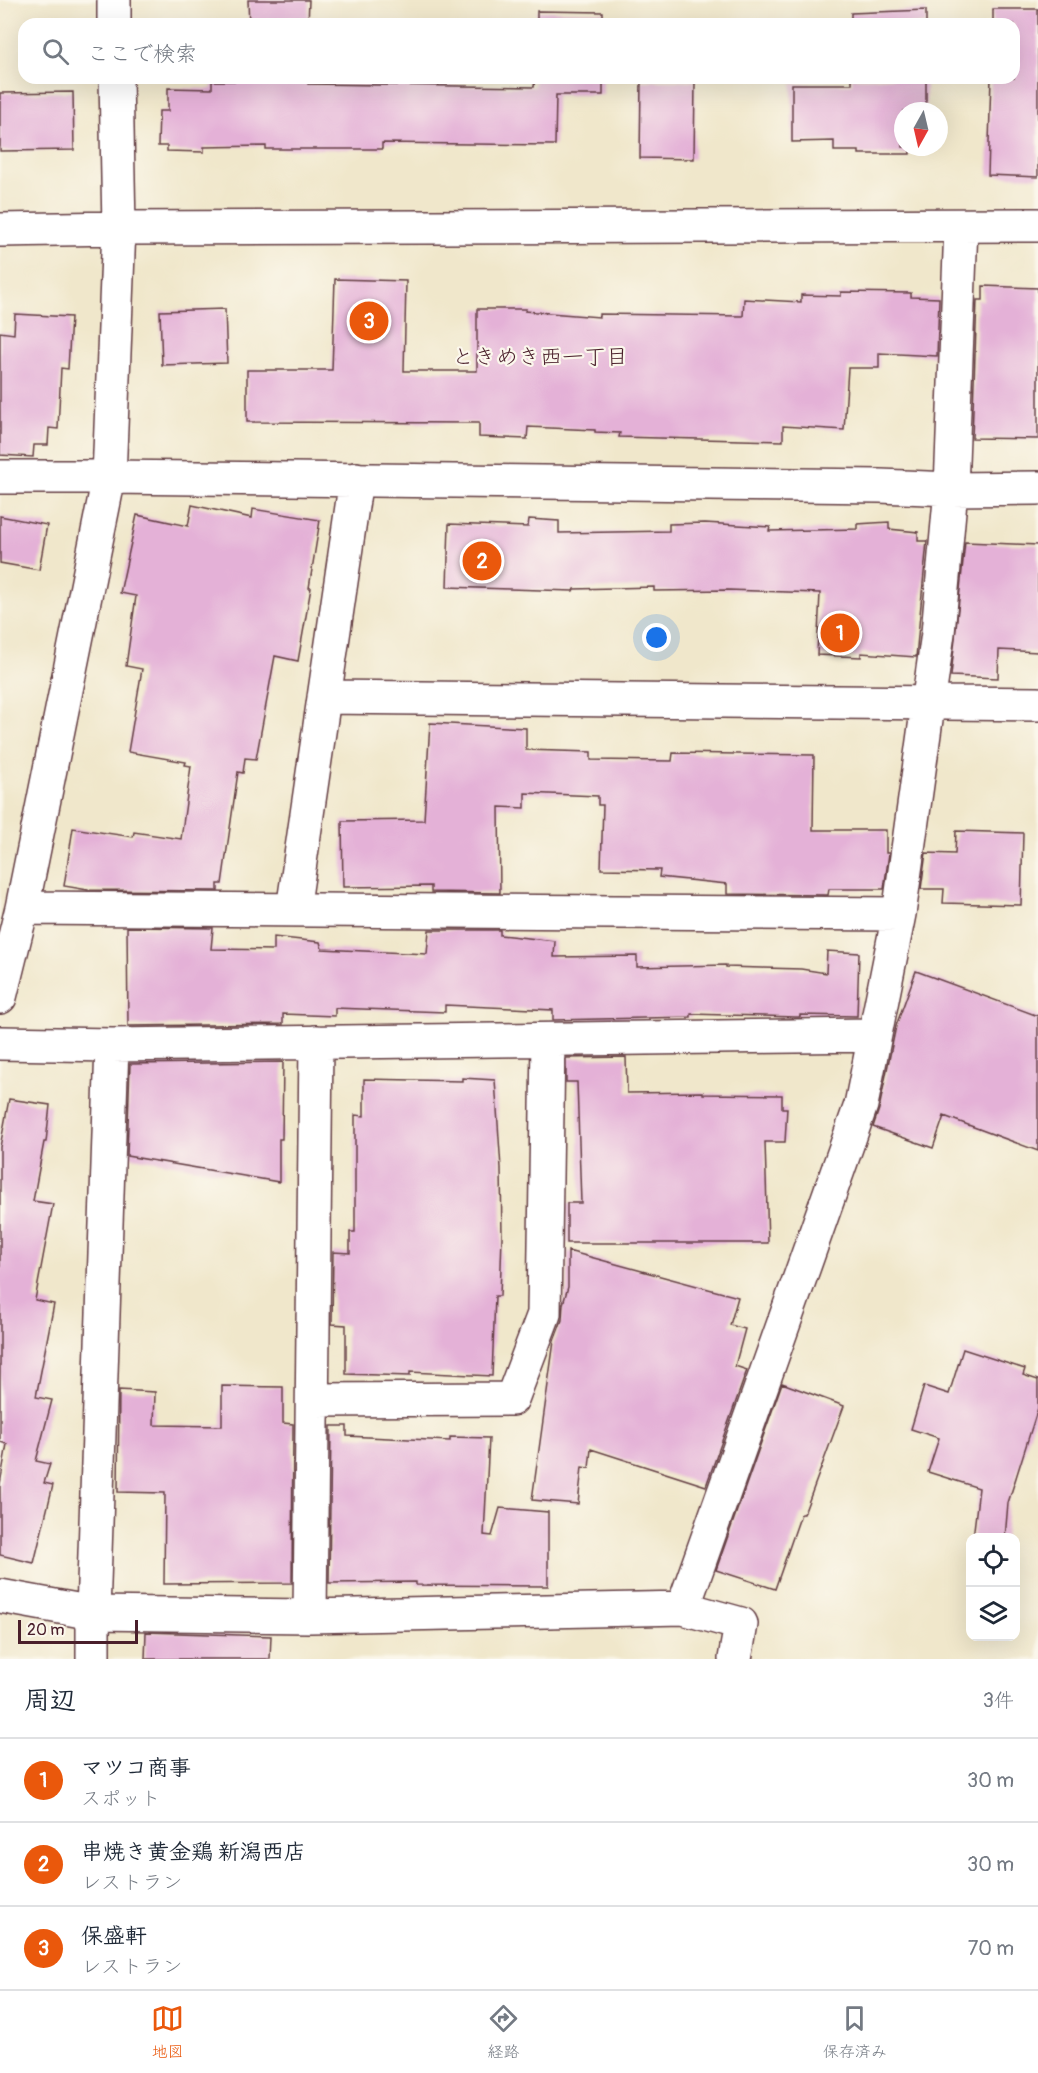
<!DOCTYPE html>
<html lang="ja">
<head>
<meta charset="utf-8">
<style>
  body { margin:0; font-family:Pangolin,"Klee One",sans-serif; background:#f6f6f7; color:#1f2937 }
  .controls { position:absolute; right:18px; bottom:18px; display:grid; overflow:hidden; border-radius:12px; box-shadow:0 6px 24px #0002 }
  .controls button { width:54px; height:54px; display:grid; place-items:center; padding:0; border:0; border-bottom:2px solid #e0e1e3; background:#fff; color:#1f2937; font:30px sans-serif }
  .compass { position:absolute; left:894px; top:102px; width:54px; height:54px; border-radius:50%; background:#fff; box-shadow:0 6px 24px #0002; rotate:188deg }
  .scale { position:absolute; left:18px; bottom:15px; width:120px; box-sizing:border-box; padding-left:6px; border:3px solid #4a1f2b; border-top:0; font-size:16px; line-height:21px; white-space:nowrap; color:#4a1f2b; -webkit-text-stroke:4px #fbf7ec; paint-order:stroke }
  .you { position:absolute; left:657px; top:638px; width:21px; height:21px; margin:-15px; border:4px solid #fff; border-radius:50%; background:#1a73e8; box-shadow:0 0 0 9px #1a73e833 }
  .badge { display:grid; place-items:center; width:39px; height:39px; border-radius:50%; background:#ea580c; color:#fff; font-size:20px; font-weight:700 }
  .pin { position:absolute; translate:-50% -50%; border:3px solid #fff; box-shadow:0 2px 6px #0006 }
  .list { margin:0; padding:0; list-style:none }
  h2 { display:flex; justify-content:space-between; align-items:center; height:78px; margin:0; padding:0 24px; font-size:26px }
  h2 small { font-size:20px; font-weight:400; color:#747a83 }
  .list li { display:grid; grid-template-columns:39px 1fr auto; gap:18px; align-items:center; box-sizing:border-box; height:84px; padding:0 24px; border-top:2px solid #e0e1e3 }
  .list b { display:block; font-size:22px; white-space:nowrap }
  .list p { margin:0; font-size:20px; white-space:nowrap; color:#747a83 }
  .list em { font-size:20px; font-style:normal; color:#747a83 }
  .icon { flex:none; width:33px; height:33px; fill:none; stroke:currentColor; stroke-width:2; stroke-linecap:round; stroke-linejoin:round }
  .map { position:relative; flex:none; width:1038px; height:1659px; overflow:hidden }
  .search { position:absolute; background:#fff; box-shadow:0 6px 24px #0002; left:18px; right:18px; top:18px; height:66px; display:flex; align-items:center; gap:15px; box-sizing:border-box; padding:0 21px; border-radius:18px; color:#747a83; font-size:22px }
  .sheet { height:330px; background:#fff }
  nav { display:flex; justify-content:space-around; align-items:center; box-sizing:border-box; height:84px; border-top:2px solid #e0e1e3; background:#fff; font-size:16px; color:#747a83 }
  nav a { display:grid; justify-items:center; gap:3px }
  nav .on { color:#ea580c }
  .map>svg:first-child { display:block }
  .building { fill:#e4b1d7 }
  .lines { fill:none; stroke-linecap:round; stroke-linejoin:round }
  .minor-casing { stroke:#633d43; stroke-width:36 }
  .minor { stroke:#fff; stroke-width:33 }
  .labels { text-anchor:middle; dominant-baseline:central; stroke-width:4.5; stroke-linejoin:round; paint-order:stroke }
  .neighbourhood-label { font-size:22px; fill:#4a1f2b; stroke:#fbf7ec }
</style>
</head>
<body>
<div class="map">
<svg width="1038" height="1659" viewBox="0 0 1038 1659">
  <rect width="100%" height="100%" fill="#fbf7ec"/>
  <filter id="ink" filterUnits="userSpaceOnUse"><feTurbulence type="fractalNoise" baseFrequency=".0167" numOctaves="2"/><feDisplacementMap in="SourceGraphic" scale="12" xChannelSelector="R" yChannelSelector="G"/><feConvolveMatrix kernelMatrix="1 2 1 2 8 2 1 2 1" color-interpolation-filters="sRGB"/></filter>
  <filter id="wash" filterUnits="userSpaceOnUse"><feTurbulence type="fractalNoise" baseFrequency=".008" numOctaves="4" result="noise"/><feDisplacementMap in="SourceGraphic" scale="24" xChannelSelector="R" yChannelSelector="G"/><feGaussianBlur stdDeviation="1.35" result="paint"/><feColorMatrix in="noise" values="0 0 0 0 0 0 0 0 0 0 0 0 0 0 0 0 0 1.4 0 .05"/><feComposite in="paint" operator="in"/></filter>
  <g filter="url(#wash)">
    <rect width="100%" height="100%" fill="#f0e7cb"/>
    <g id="blocks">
      <path class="building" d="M248 0H309L308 24H249Z
        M993 9H1038V177L988 175 991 78H1014V24H993Z
        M926 10V24H851V13Z
        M537 11 603 12V24H537Z
        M251 78H308V84L534 87 535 78H603V95H556L555 145 382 143V149H266V146L204 147V152L167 151V146H158L159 111H168V88L212 89V81H251Z
        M852 78H926V111H903V147H910V154H859V151H834V141L792 142V84H852Z
        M641 81H695L694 159 640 158Z
        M73 92 74 150 0 151V93Z
        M335 279 406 281 404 371H477V309H526L525 311 599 317V314L743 316 744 299 801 302V295L841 296V292L911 293V297L939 298 937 356 879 353V368H848L844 430 783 426V441L619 437 620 433 595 432V430L528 427 527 439 479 437V423L247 422V370H332Z
        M983 286 1038 288V439L972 438 977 300H983Z
        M225 309 227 363 162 365 160 311Z
        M15 314 71 317 68 369 61 368 58 429 49 428 48 445H34L33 457 0 455V332L14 334Z
        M192 505 252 518 253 509 320 520 309 588H311L298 661 275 656 256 759 245 758 243 773 238 772 222 884H218V891L88 890 64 886 73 828 133 837 134 832 181 839 191 766 185 765 186 762 128 752 142 669 126 666 136 596 120 593 137 515 188 526Z
        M0 516 47 525 39 570 0 563Z
        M529 519 559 521V533L669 531V524L705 523 770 527 769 531 857 529V524L889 522V529L918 532V541H927L916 657 861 653V657L817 655 820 593 728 590 654 591V587L574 589 573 591 447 587 449 524 528 527Z
        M965 542 1038 545V652L999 650 998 678 951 676Z
        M430 723 526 728V750L591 752V760L672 761 673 753 814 755 813 830H886V853H889L884 889H829L828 895 727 894V884L659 877 660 870 601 869 603 805H598V796L525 793V808L499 807 500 893 431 892V886L343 887 342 821 424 820Z
        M956 831 1023 833 1021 905 943 903 944 889H921L926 853 955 854Z
        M127 927 213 928 211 949 274 950V937L320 942 322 949 427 954 429 930H500V935L555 941 554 957 637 956V967L726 965V967L801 969 826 973 827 951 859 953 857 1016 800 1015V1017H795L691 1014V1017L553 1020V1010L445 1005V1012L335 1008V1016L283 1014V1024L128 1026Z
        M916 971 1038 1016V1151L944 1116 933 1148 873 1127 879 1109 896 1026Z
        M626 1057 627 1093 703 1092V1094L782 1095V1108H787L785 1142H765L768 1243H567V1203H581L577 1082H566V1058Z
        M283 1062 282 1139H279V1182L127 1156 130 1064Z
        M462 1078 495 1080 501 1168 502 1237 500 1296H495L492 1376 410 1372V1376L346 1374V1325L332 1324 333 1252 350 1253V1232H355V1115L364 1116V1079L462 1081Z
        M9 1099 50 1105 46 1142H44L33 1201 53 1204 35 1300 54 1304 36 1397 52 1400 36 1461 50 1464 44 1483 53 1485 34 1563 0 1555V1484L7 1444 0 1442V1147Z
        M568 1251 738 1297 730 1325 745 1329 735 1366 747 1370 706 1486 591 1449 589 1468 582 1467 578 1504 532 1500 554 1341 562 1320 563 1304 568 1287Z
        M963 1349 1025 1369 1023 1375 1038 1380V1408L1008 1503 1005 1538H973L979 1488 928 1472 939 1438 911 1429 924 1386 949 1394Z
        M782 1383 844 1406 804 1514H801L775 1589 716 1570Z
        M222 1386 283 1387V1423L293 1424 292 1583 164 1584 165 1493 118 1492 119 1390 155 1392 154 1425 222 1426Z
        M331 1426H347V1436L450 1441V1437L489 1438 484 1535 492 1536 500 1508 548 1512V1586L416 1585V1582L329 1583Z
        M146 1632 271 1636 270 1659H145Z"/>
    </g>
  </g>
  <g filter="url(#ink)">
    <use href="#blocks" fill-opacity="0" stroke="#633d43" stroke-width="1.5"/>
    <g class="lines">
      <g class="minor-casing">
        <path id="minor" d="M114 0V24
          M0 230 119 228 1038 225
          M0 477H109L880 486 951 489 1038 488
          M324 697 1038 704
          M22 908 899 914
          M293 910 356 479
          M0 997 22 908 109 477 119 228 116 78
          M0 1043 112 1045 93 1613V1659
          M112 1045 875 1035
          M313 1400 512 1399 544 1314 548 1040
          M0 1596 93 1613 310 1616 683 1608 741 1624 735 1659
          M683 1608 861 1105 899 914 938 633 951 489 961 226
          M310 1616 316 1042"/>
      </g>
      <use href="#minor" class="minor"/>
    </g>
  </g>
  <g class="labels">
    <g class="neighbourhood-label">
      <text x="540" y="357">ときめき西一丁目</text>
    </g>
  </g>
</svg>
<div class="controls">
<button><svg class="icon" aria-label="locate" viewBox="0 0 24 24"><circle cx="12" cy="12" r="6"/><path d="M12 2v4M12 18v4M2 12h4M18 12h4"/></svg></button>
<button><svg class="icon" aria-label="layers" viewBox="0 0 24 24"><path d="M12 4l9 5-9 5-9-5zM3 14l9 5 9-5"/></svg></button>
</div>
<svg class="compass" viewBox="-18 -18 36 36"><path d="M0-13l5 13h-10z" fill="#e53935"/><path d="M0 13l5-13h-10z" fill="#747a83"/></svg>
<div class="scale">20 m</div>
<div class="you"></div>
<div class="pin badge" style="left:840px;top:633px">1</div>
<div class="pin badge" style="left:482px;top:561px">2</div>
<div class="pin badge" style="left:369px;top:321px">3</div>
<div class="search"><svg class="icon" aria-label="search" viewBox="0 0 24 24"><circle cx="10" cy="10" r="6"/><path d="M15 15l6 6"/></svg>ここで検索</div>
</div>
<section class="sheet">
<h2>周辺<small>3件</small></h2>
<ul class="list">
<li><span class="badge">1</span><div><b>マツコ商事</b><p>スポット</p></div><em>30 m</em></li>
<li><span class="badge">2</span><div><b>串焼き黄金鶏 新潟西店</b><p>レストラン</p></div><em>30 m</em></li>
<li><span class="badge">3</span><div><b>保盛軒</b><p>レストラン</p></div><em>70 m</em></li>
</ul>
</section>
<nav>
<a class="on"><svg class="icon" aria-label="map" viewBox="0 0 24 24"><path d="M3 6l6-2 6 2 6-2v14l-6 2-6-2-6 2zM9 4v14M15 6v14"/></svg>地図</a>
<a><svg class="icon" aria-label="directions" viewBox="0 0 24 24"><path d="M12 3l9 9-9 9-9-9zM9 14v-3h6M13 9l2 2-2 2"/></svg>経路</a>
<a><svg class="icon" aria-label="saved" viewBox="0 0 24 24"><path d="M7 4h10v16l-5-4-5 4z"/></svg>保存済み</a>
</nav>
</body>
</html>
